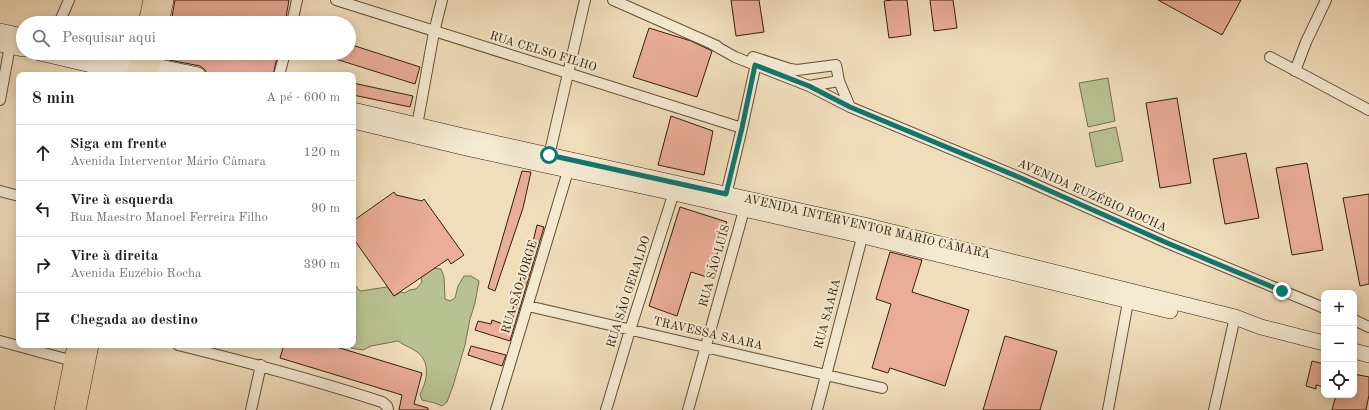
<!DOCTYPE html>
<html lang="pt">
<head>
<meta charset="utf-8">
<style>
  body { margin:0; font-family:"Old Standard TT",serif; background:#f6f6f6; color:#202124 }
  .controls { position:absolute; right:12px; bottom:12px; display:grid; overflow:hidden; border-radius:8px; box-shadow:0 2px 10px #0003 }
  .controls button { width:36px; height:36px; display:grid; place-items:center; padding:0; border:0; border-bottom:1px solid #e0e0e0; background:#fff; color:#202124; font:20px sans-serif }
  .stop { position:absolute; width:12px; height:12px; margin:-9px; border:3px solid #0f766e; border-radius:50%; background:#fff }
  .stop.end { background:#0f766e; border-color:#fff; box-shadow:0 1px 4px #0008 }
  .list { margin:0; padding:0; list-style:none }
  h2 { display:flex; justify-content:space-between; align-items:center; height:52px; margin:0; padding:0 16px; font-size:17px }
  h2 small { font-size:13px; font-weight:400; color:#757577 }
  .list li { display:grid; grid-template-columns:26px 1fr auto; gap:12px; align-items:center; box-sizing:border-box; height:56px; padding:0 16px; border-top:1px solid #e0e0e0 }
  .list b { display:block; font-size:15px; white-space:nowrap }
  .list p { margin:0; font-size:13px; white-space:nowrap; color:#757577 }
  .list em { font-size:13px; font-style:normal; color:#757577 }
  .icon { flex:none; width:22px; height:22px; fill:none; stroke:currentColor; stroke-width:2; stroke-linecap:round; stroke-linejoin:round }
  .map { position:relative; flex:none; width:1369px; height:410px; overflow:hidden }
  .search { position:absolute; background:#fff; box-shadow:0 2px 10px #0003; left:16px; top:16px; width:340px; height:44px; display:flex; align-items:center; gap:10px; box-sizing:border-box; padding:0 14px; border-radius:22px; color:#757577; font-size:15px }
  .panel { position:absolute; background:#fff; box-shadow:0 2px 10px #0003; left:16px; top:72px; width:340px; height:276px; border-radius:8px }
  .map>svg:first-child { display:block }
  .green { fill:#b8c190; stroke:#747050 }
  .building { fill:#eaad96; stroke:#311f10 }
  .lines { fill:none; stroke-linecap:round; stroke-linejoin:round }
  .minor-casing { stroke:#614e3a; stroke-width:12 }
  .secondary-casing { stroke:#311f10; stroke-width:16 }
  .primary-casing { stroke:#311f10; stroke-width:18 }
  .minor { stroke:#f5e9d2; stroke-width:10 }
  .secondary { stroke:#f5e9d2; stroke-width:15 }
  .primary { stroke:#f0ddba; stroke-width:17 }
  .route { stroke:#0f766e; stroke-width:5 }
  .labels { text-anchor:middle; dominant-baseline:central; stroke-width:4; stroke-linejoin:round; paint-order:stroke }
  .street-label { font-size:12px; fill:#311f10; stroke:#f5e9d2 }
</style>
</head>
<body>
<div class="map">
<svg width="1369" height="410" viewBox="0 0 1369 410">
  <rect width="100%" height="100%" fill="#f0ddba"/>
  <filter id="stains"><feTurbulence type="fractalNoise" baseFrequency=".005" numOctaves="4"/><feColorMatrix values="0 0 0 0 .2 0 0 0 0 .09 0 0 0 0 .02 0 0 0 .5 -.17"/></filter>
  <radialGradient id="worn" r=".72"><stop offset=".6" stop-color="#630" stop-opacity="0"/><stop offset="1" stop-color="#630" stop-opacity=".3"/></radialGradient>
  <path class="green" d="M1108 78 1115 121 1088 127 1079 83Z
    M1116 127 1123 161 1096 167 1089 133Z
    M430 268 441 269 444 277 445 299 450 301 455 298 458 286 464 276H471L479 281 475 303 470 319 465 345 453 386 447 402 442 406 435 403 422 400 420 394C428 380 431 359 414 350 408 346 405 346 398 341L371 346 363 350 351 348V345H353V283L360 291 387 287 394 296 401 292 405 293 409 290 416 289 422 282 420 273Z"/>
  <path class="building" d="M175 0H289L285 23H171Z
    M731 0H759L764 32 736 36Z
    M893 0H907L911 35 889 38 884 1Z
    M930 0H953L957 28 934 31Z
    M1158 0H1241L1222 35Z
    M649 28 691 41 712 51 697 97 633 77Z
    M349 44 420 67 415 84 323 55V53H349Z
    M165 53H278L273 75H214L207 73 204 69 200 66 164 59Z
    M353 83 413 96 410 107 353 95Z
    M1177 98 1191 183 1160 188 1146 103Z
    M671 116 713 131 704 175 658 165Z
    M1246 153 1259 218 1225 224 1213 159Z
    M1307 163 1323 250 1292 255 1276 168Z
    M522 171 531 172 523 208 495 291 488 288Z
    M394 192 396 195 422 201 424 199 464 255 451 264 448 259 394 296 353 238V221Z
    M1369 194V284L1360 286 1343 198Z
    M680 207 727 222 710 278 691 272 677 316 649 306Z
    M537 225 544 227 533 264 528 263Z
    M890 252 922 260 912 292 969 310 945 386 890 368 888 373 872 368 891 304 876 299Z
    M525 262 533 264 510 341 475 330 478 321 491 324 492 320 503 324 505 318 510 320Z
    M1005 336 1057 351 1040 410H983Z
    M284 345H330L422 373 414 404 428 408V410H399L402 395 280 358Z
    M471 346 506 355 502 366 468 355Z
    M1312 361 1324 364V387L1316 385V389L1306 386Z
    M1354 374 1369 377V395L1366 410H1332L1336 395H1354Z"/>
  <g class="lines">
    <g class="minor-casing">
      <path id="minor" d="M336 0 742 128
        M613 0 717 46
        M59 23 69 0
        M292 23 297 0
        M712 44 735 57 809 86 850 107 1021 178 1165 242 1324 308
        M753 57 790 69 797 70 836 65 839 81 850 107
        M1270 57 1369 110
        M1295 71 1306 42 1326 0
        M279 75 285 53
        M809 86 839 81
        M0 100 10 46
        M416 131 434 32 442 0
        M548 160 585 0
        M0 191 19 196
        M725 199 742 128 757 59
        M528 306 882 388
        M1354 320 1369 327
        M0 341 73 361
        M178 345C247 362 315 380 382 402L387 406 388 410
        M251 410 261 365
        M496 410 568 171
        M606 410 630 330 675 189
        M688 410 746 203
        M817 410 864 230
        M1108 410 1128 302
        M1214 410 1235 317"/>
    </g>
    <g class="secondary-casing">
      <path id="secondary" d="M0 31 23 36
        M0 44 23 49
        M40 53 134 75
        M95 53 198 75
        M353 110 459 135 864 225 1235 317 1261 327 1324 343
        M353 121 466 148 674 193 863 236 1170 311
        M1354 351 1369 355"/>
    </g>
    <g class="primary-casing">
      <path id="primary" d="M147 23 152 0
        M160 23 165 0
        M135 75 140 53
        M149 75 154 53
        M63 410 76 345
        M77 410 90 345"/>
    </g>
    <use href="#minor" class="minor"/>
    <use href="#secondary" class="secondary"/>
    <use href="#primary" class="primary"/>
  </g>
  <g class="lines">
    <path class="route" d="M549 155 726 194 742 128 755 65 809 86 850 107 1021 178 1165 242 1282 291"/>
  </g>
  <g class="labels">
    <g class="street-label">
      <text transform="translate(543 52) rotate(17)">RUA CELSO FILHO</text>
      <text transform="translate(1092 196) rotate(24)">AVENIDA EUZÉBIO ROCHA</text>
      <text transform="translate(867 227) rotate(13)">AVENIDA INTERVENTOR MÁRIO CÂMARA</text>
      <text transform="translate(715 266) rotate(-74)">RUA SÃO LUÍS</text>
      <text transform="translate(520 287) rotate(-73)">RUA SÃO JORGE</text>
      <text transform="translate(629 292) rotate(-72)">RUA SÃO GERALDO</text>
      <text transform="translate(828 314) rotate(-75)">RUA SAARA</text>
      <text transform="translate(708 334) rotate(13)">TRAVESSA SAARA</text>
    </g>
  </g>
  <rect width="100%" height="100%" filter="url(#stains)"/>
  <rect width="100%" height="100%" fill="url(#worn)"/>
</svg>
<div class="controls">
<button>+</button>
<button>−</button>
<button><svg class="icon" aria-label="locate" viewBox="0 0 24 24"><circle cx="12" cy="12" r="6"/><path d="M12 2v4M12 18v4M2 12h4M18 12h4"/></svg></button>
</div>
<div class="stop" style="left:549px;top:155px"></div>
<div class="stop end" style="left:1282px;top:291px"></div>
<div class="search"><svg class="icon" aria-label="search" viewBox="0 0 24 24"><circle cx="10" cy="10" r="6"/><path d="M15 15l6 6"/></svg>Pesquisar aqui</div>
<section class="panel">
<h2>8 min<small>A pé · 600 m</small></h2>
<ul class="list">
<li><svg class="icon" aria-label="ahead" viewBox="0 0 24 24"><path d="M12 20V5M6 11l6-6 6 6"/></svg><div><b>Siga em frente</b><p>Avenida Interventor Mário Câmara</p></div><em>120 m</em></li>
<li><svg class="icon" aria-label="left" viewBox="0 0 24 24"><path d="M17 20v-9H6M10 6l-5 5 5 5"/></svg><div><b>Vire à esquerda</b><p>Rua Maestro Manoel Ferreira Filho</p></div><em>90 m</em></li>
<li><svg class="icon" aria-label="right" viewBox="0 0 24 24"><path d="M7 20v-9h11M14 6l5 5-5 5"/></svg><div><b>Vire à direita</b><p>Avenida Euzébio Rocha</p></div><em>390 m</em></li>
<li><svg class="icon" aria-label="arrive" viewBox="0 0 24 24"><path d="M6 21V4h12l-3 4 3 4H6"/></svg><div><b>Chegada ao destino</b></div></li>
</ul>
</section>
</div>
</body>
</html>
